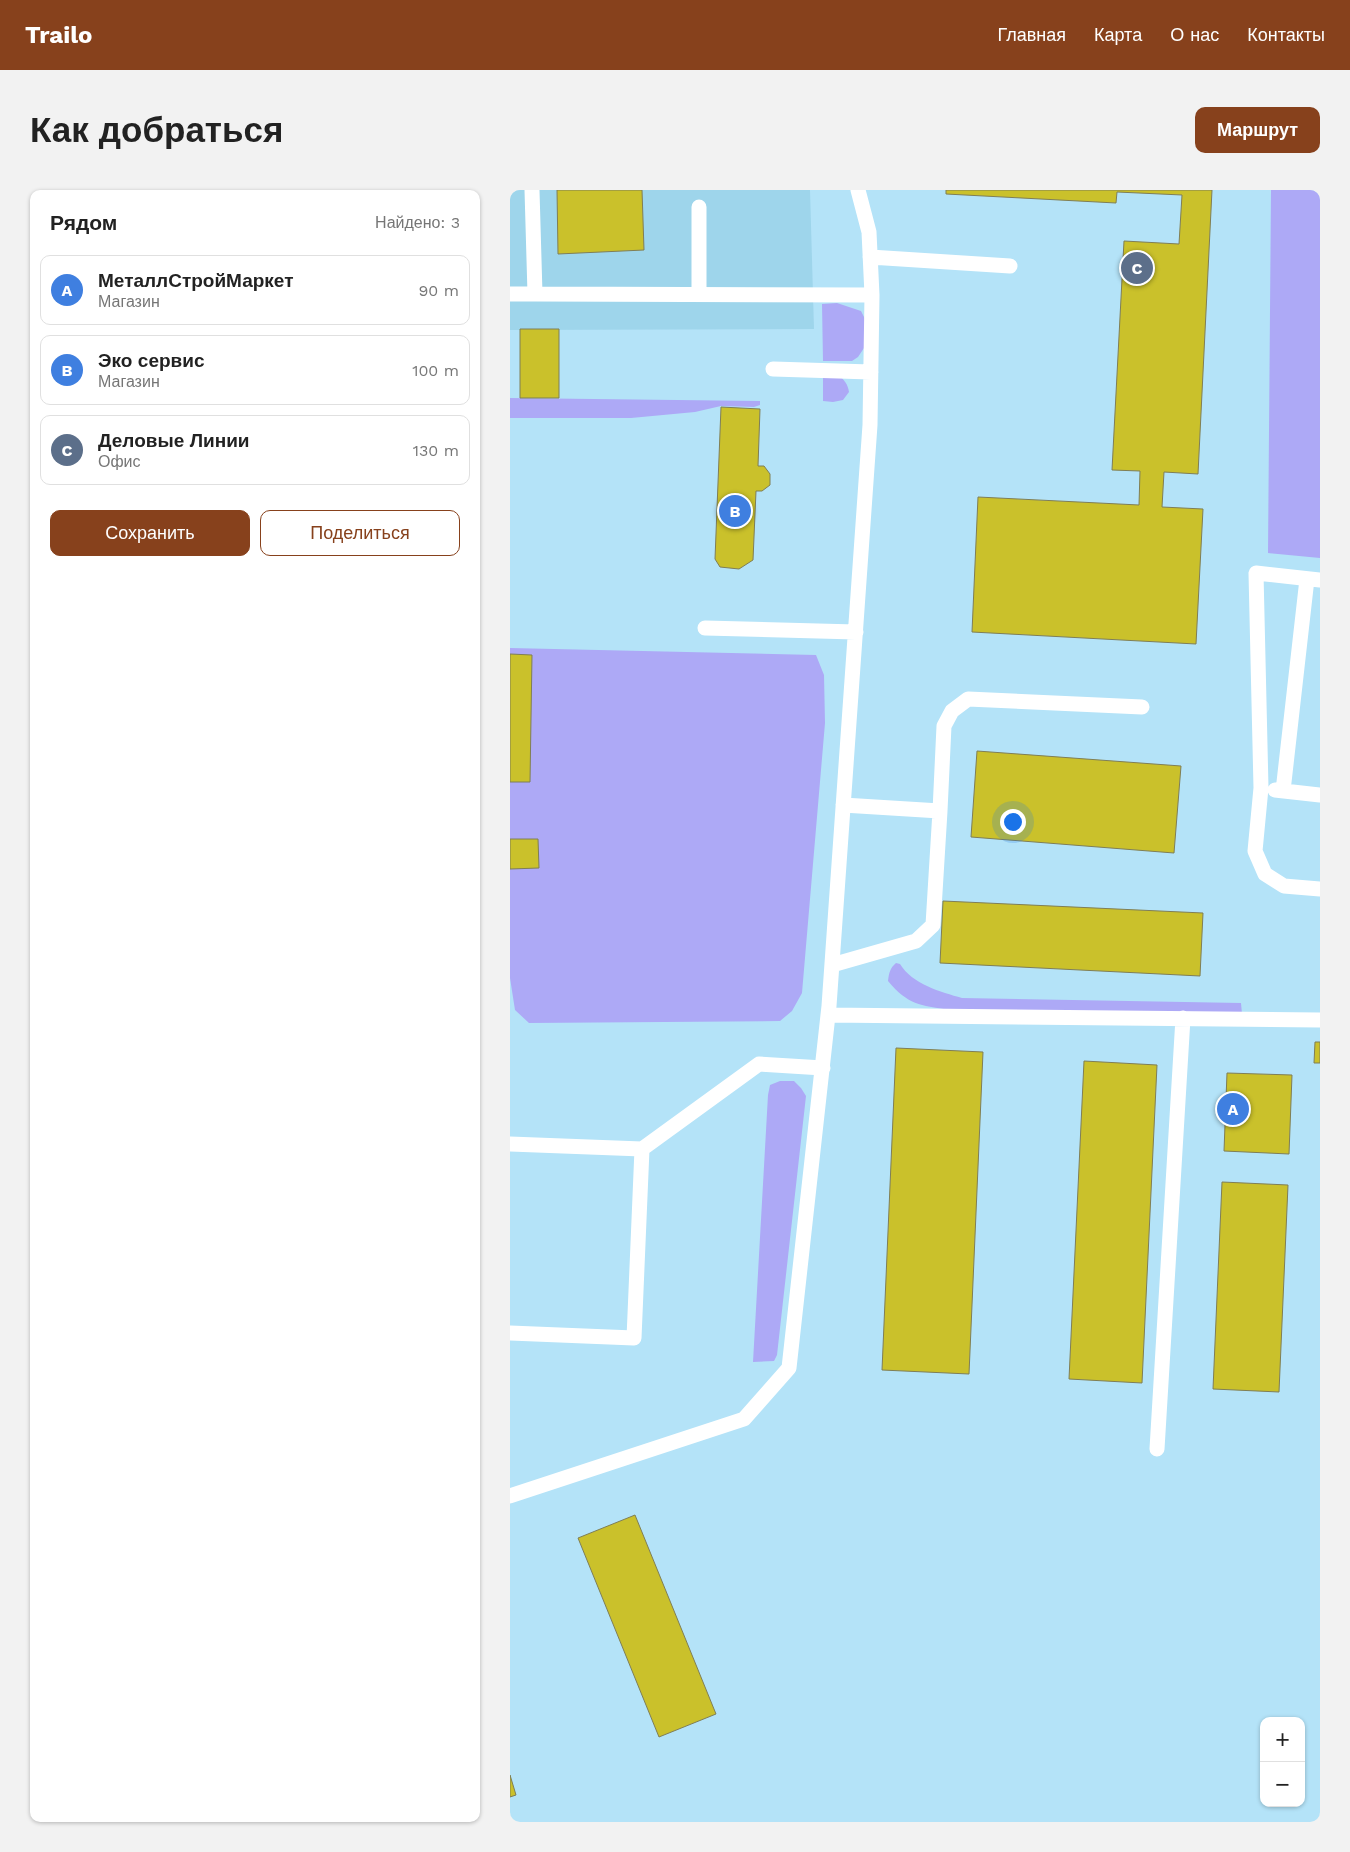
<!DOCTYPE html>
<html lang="ru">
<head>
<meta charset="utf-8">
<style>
  body { margin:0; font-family:"Work Sans",sans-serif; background:#f2f2f2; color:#222 }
  .controls { position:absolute; right:15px; bottom:15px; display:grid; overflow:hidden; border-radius:10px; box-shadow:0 1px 4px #0004 }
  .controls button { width:45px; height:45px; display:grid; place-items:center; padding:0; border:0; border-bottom:1px solid #e0e0e0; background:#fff; color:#222; font:25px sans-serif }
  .you { position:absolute; left:502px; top:631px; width:18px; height:18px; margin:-12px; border:4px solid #fff; border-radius:50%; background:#1a73e8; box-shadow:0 0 0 8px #1a73e833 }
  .badge { display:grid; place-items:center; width:32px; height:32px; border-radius:50%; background:#87411c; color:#fff; font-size:16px; font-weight:700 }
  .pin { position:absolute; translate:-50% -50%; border:2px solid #fff; box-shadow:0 1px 5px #0006 }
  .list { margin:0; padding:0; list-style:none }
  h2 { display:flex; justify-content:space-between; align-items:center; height:65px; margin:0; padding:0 20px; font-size:21px }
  h2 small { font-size:16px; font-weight:400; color:#767676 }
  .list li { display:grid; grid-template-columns:32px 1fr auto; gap:15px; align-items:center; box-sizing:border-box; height:70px; margin:0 10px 10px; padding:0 10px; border:1px solid #e0e0e0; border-radius:10px }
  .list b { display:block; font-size:19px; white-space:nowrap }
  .list p { margin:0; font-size:16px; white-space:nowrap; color:#767676 }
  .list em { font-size:16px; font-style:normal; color:#767676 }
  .actions { display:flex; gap:10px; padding:15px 20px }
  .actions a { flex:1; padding:11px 0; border:1px solid #87411c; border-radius:10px; text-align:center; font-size:18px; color:#87411c }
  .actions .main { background:#87411c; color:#fff }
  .map { position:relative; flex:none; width:810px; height:1632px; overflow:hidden; border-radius:10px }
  header { display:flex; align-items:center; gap:30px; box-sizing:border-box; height:70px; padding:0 25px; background:#87411c; color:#fff }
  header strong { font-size:24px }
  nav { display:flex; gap:28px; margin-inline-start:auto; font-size:18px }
  .intro { display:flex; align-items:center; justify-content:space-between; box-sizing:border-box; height:120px; padding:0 30px }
  h1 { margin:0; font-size:35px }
  .button { padding:12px 22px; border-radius:10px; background:#87411c; color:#fff; font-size:18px; font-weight:700 }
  main { display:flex; gap:30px; padding:0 30px }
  aside { flex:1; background:#fff; border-radius:10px; box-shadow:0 1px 4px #0004 }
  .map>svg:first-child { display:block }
  .built { fill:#9ed5eb }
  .green { fill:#ada9f6 }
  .building { fill:#cac12b; stroke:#7f7e56 }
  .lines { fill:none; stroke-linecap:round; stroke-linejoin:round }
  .lane { stroke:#fff; stroke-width:15 }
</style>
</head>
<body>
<header>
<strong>Trailo</strong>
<nav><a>Главная</a><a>Карта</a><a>О нас</a><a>Контакты</a></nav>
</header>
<div class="intro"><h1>Как добраться</h1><a class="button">Маршрут</a></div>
<main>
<aside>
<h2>Рядом<small>Найдено: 3</small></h2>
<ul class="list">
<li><span class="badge" style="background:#3f7fe0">A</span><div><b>МеталлСтройМаркет</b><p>Магазин</p></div><em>90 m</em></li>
<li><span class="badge" style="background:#3f7fe0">B</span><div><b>Эко сервис</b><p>Магазин</p></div><em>100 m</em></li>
<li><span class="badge" style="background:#5c6f8a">C</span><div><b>Деловые Линии</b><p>Офис</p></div><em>130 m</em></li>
</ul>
<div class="actions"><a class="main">Сохранить</a><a>Поделиться</a></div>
</aside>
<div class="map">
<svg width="810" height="1632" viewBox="0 0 810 1632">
  <rect width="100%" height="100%" fill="#b4e3f8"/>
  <path class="built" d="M0 0H300L304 139 0 140Z"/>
  <path class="green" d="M761 0H810V368L758 363Z
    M327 113 351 121 356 131 354 158 348 167 342 171H313L312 114Z
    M313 183 328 184C334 190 338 194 339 202L333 210 323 212 313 211Z
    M0 208 250 211V215L244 217 211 216 185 222 121 228H0Z
    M0 458 306 465 314 485 315 533 292 803 282 821 270 831 19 833 5 820 0 788Z
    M386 773 390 774C402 794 431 802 452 808L731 813 732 824 439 820C410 815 398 815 378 791 379 783 380 778 386 773Z
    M270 891H284L291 898 296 906 267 1165 264 1171 243 1172 258 905 260 895Z"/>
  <path class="building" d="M47 0H132L134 60 48 64Z
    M436 0H702L688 284 654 282 652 317 693 319 686 454 462 442 468 307 629 315 630 281 602 280 614 51 669 54 672 5 607 2 606 13 436 4Z
    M10 139H49V208H10Z
    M211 217 250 219 248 276H254L260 284V295L252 301H246L243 370 229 379 210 377 205 369Z
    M0 464 22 465 20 592H0Z
    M467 561 671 576 664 663 461 647Z
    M0 649H28L29 678 0 679Z
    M433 711 693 723 690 786 430 773Z
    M805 852H810V873H804Z
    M386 858 473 862 459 1184 372 1180Z
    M574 871 647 875 632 1193 559 1189Z
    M717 883 782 885 779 964 714 961Z
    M712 992 778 995 769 1202 703 1199Z
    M125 1325 206 1524 149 1547 68 1348Z
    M0 1585 6 1605 0 1607Z"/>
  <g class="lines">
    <path class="lane" d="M22 0 25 104 362 105
      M189 17V104
      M360 67 500 76
      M0 104H25
      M263 179 361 182
      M810 390 746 383 751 598 745 661 755 684 774 696 810 699
      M195 438 346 442
      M765 600 810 605
      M773 601 797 389
      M333 615 430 621 434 536 442 521 458 509 632 517
      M322 775 406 751 423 735 430 621
      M318 825 810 830
      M0 954 132 959 249 874 313 878
      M0 1143 124 1148 132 959
      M647 1259 673 828
      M0 1306 234 1229 279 1178 319 816 360 235 362 105 359 42 348 0"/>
  </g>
</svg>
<div class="controls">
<button>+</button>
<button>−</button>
</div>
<div class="you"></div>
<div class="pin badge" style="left:723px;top:919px;background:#3f7fe0">A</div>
<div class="pin badge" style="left:225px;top:321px;background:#3f7fe0">B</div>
<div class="pin badge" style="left:627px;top:78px;background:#5c6f8a">C</div>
</div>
</main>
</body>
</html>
